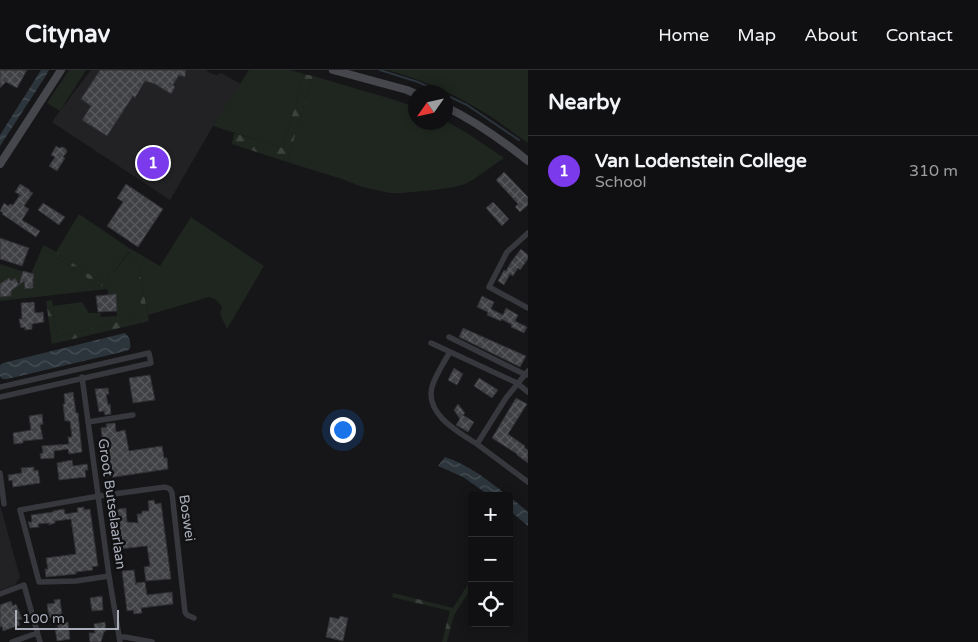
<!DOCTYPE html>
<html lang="en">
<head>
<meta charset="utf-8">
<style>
  body { margin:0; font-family:"Varela Round",sans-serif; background:#1e1e20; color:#f1f3f6 }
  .controls { position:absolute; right:15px; bottom:15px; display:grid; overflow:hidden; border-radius:5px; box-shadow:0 2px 12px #0003 }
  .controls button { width:45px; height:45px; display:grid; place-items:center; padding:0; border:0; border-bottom:1px solid #303032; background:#101012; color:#f1f3f6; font:25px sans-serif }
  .compass { position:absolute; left:408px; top:15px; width:45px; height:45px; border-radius:50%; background:#101012; box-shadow:0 2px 12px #0003; rotate:236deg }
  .scale { position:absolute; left:15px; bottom:12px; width:104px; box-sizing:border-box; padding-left:5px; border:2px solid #a8adb8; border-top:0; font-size:14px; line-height:18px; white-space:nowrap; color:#a8adb8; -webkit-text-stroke:4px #111113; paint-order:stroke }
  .you { position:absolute; left:342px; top:359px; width:18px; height:18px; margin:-12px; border:4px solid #fff; border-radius:50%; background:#1a73e8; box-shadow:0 0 0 8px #1a73e833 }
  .badge { display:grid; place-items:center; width:32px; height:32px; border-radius:50%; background:#7c3aed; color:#fff; font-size:16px; font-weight:700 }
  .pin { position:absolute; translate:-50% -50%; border:2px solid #fff; box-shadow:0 1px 5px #0006 }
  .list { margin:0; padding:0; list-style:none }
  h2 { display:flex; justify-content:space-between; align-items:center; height:65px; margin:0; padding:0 20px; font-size:21px }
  h2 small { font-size:16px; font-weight:400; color:#9c9d9f }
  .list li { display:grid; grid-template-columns:32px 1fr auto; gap:15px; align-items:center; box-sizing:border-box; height:70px; padding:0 20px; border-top:1px solid #303032 }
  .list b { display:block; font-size:19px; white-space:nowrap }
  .list p { margin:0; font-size:16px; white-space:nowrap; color:#9c9d9f }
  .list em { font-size:16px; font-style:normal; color:#9c9d9f }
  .icon { flex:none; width:28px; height:28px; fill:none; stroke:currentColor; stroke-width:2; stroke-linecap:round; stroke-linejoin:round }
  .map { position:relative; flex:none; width:528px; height:572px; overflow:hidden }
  header { display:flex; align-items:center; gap:30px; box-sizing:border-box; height:70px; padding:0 25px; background:#101012; border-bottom:1px solid #303032 }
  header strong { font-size:24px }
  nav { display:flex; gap:28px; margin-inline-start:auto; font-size:18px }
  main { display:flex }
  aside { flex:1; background:#101012 }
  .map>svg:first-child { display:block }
  .built { fill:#222225 }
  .green { fill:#1e261f }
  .forest { fill:url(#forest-firs) }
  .water { fill:url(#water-waves) }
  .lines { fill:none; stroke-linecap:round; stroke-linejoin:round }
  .stream { stroke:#2c353c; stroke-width:2 }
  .building { fill:url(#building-cross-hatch); stroke:#303034 }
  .minor { stroke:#37383d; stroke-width:5.5 }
  .secondary { stroke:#45474d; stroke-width:8 }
  .labels { text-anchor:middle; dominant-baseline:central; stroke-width:5; stroke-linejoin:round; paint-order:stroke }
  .street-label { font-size:14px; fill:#a8adb8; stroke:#111113 }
</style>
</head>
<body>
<header>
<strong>Citynav</strong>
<nav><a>Home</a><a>Map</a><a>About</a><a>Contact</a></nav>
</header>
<main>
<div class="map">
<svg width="528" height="572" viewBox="0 0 528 572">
  <defs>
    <pattern id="forest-firs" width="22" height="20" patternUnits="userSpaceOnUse" patternTransform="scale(1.25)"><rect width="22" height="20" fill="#1e261f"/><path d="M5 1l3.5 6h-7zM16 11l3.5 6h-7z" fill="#3c433d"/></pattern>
    <pattern id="water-waves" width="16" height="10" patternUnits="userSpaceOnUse" patternTransform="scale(1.25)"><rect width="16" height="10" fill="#2c353c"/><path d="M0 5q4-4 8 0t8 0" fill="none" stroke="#485056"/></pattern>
    <pattern id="building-cross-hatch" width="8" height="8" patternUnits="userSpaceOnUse" patternTransform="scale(1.25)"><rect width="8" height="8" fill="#404145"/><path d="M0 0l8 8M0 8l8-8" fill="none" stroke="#595a5e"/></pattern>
  </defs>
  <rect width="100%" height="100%" fill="#161618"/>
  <path class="built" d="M91 0H206L210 3 217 5 221 3 241 14 213 56 170 130 52 52 63 37Z
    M0 435 20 507 15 515 0 520Z"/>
  <path class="green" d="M69 0H86L60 41 47 33Z
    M249 0H291L304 4 283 78 213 56Z
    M387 0H528V73C512 63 497 49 480 40 451 22 419 9 387 0Z
    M313 6 395 30 415 37 416 52H446V51L467 63 504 88 474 109 465 114 455 117 434 120 401 123H390L362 117 342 109 287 92Z
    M79 144 129 178 101 212 56 182Z
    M191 147 264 196 227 259 220 244 222 236 215 229 209 227 148 245 136 182 160 196Z
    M42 178 101 217 130 182 132 184 144 246 57 267 53 236 82 232 89 243H100L101 247 117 246 115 224H108L107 219 0 231V194L31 204Z"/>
  <path class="forest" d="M304 4 313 6 287 92 232 74 234 63 283 78Z
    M44 175 56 182 101 212 129 178 136 182 149 251 52 274 46 231 52 230 57 267 143 246 132 184 129 182 101 217 42 178Z
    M472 508V517L454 545 447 572H442L450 541 392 527 393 523 453 538Z"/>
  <path class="water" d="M41 0H49L45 7 0 76V65Z
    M125 263C130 267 131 273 130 279L126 281 7 309H2L0 306V295L3 293Z
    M445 387C469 395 488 410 508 426H490L463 407 438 396Z
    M509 426 528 442V456L509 440Z"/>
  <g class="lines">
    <path class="stream" d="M380 0 418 12 440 22
      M446 25 467 35 519 70"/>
  </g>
  <path class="building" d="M0 0H27L17 18 6 12 0 18Z
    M100 0H186L185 7 179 5 173 15 175 17 171 24 155 14 145 11 135 28 133 26 107 66 82 50 91 36 81 29Z
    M56 76 59 78 63 77 66 79 67 82 63 87 65 88 57 101 49 96 55 87 51 85Z
    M504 102 528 127V135L520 142 515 137 518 134 496 110Z
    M20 114 30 120 29 121 33 123 24 136 29 139 22 150 40 161 36 167 2 144 3 143 0 141 4 133 8 136 10 134 13 135 20 125 15 122Z
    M126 114 163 139 138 177 107 156 123 132 117 128Z
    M493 132 509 149 502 156 486 138Z
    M43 133 65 147 59 155 38 140Z
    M0 168 29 178 22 196 0 189Z
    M521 179 528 185V189L520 200 518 198 513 206 510 204 504 215 498 211 504 200 506 201 511 192Z
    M23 201 34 204 33 210V218L25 219 24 211 11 221V226L0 227V214L9 208 11 211 15 208 19 215Z
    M116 224 117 241 98 242 96 226Z
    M482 226 494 232 491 239 503 245 506 238 518 245 515 251 527 257 524 263 511 257 512 255 507 252 501 249V251L487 245 488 242 477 237Z
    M34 232 35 243 43 242 44 252 32 254V259L25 260V257L21 258 19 249H22L21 233Z
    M463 258 526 286 520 297 459 267Z
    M454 298 463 304 457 315 448 310Z
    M150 305 155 330 133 333 129 308Z
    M479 308 498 320 492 328 474 316Z
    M108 318 109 324H106L107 329 108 335 110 334 111 344 105 345 104 341 99 342 95 319Z
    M73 322 76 343H78L82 382 69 384 68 379 54 381V388L41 389 40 384 43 383 42 376 69 374 68 367H72L70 351H65L63 334H65L64 324Z
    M516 328 527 334 508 364 525 376 524 377 528 380V393L517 385V384L492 368Z
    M458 334 465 343 463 345 474 352 468 362 456 355 460 349 454 340Z
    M42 344 43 354 40 355 43 369 23 371V373L14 374 13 363 31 360 29 346Z
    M115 353 116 362 125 360 129 381 162 376 164 388H167L168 399 108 408 106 396H109L107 380 104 381 101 358 107 357 106 354Z
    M72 390 73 396 87 394 88 400H85L86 407 59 410 57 393Z
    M34 397V401L38 400 40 413 13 417 12 410 9 411 8 405 22 403 21 398Z
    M154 430 155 434 161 433 171 509 146 511 144 497 150 496 147 476 119 479 113 440 126 438 127 452 138 453 137 444H142V441H149L148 431Z
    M84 437V440L90 439 98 496 92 497 93 500 76 502V504L46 507 45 499H48L46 488 76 484 71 449 55 451V453L49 455V453L38 454 39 457 30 458 28 452H32L31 445 53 442V441L64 439 65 444 78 442 77 438Z
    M134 500 136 515V513L145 512 147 525 172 522 173 534 141 538 142 543 134 544 133 540 127 541 122 501Z
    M102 526 103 540 92 541 90 528Z
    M60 529 63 553 68 552 70 569 57 571 55 558H58L57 547 49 548 47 534 55 533 54 530Z
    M11 531 13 536 16 534 22 549 18 550 20 555 3 561 2 556 0 557V535Z
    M340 546 348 548 343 571 326 567 330 547 339 549Z
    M105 552 106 561 104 562 101 572H90L89 563H95L94 554Z"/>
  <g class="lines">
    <path class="minor" d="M528 163 507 182 489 217 528 238
      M449 267 526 305
      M431 273 517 313 528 322
      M450 282C444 292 435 306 432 317 425 344 458 362 477 374
      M528 301 506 328 477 374 528 412
      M82 307 109 506 120 572
      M0 317 149 283 151 293 0 327
      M88 352 133 345
      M0 403 4 434
      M109 506 76 511 39 512 20 440 99 426 165 417 170 419 172 423 185 542 187 545 194 548
      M0 524 24 515 40 572
      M119 567H125L152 572
      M12 572 37 563"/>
    <path class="secondary" d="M333 0 407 20 416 24
      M446 37C475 51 503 71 528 91
      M0 94 61 0"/>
  </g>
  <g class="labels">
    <g class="street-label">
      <text transform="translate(112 434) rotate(82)">Groot Butselaarlaan</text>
      <text transform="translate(187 448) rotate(82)">Boswei</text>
    </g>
  </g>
</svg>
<div class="controls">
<button>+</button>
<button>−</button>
<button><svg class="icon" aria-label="locate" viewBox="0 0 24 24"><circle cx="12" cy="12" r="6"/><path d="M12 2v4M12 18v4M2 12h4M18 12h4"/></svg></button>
</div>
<svg class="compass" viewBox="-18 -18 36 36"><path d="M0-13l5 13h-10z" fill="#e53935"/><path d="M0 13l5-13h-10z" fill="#9c9d9f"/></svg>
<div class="scale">100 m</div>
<div class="you"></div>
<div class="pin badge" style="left:153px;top:93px">1</div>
</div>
<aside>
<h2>Nearby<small></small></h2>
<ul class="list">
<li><span class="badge">1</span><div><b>Van Lodenstein College</b><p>School</p></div><em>310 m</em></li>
</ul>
</aside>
</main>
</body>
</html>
